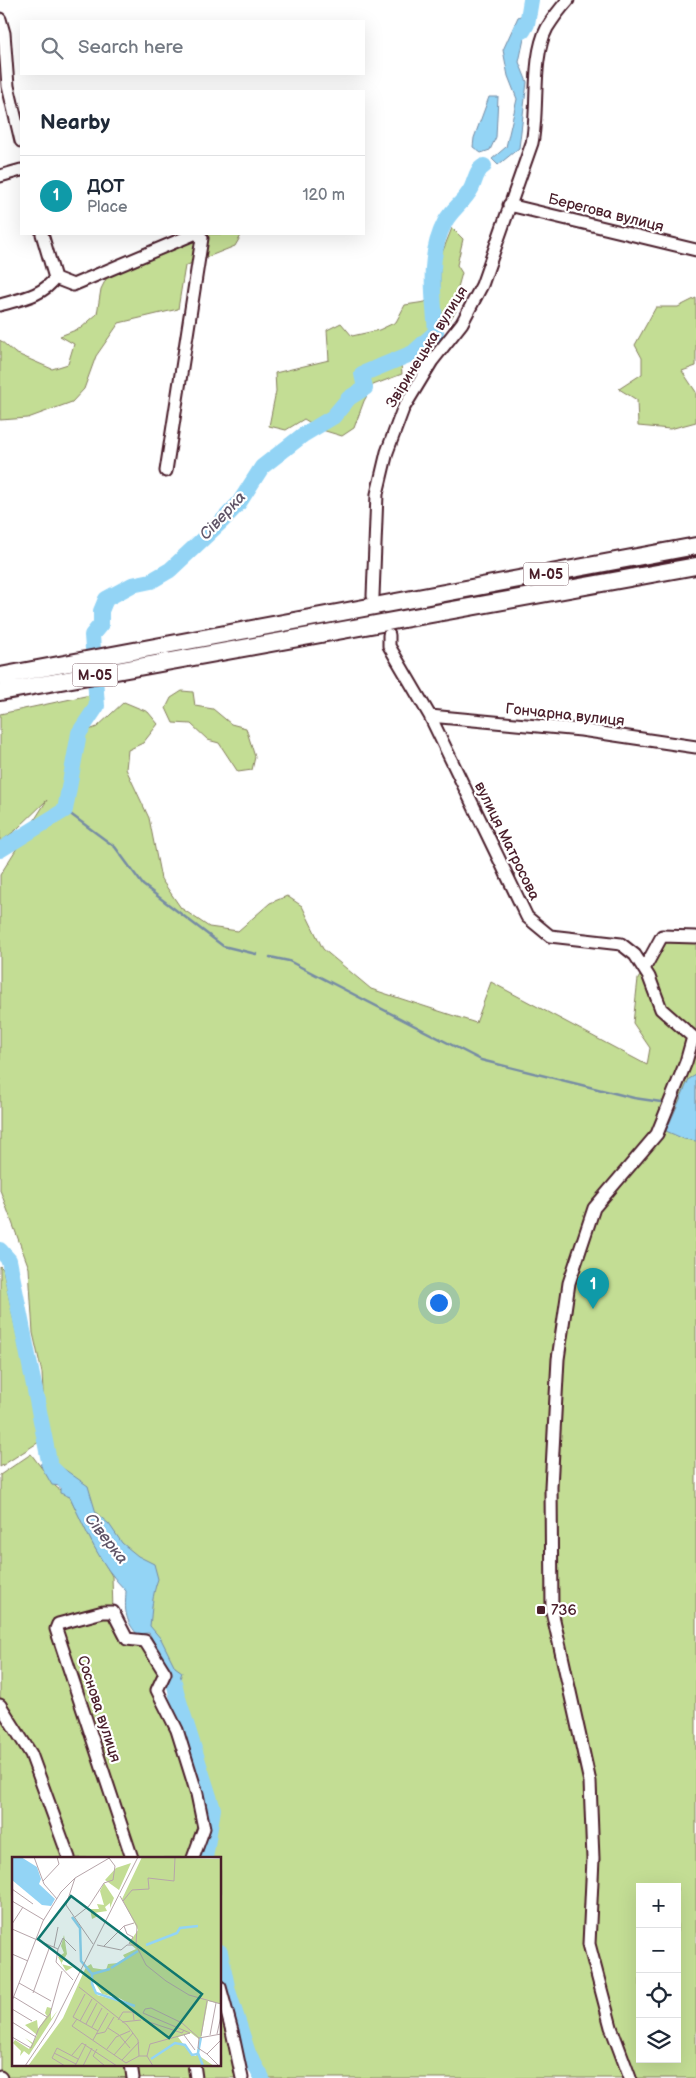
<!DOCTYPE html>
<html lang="en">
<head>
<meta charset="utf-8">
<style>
  body { margin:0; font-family:"Balsamiq Sans",sans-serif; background:#f6f6f7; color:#1f2937 }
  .controls { position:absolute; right:15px; bottom:15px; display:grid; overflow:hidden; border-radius:0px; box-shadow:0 5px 20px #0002 }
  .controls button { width:45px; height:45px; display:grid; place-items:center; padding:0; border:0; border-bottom:1px solid #e0e1e3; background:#fff; color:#1f2937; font:25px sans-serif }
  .you { position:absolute; left:438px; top:1302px; width:18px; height:18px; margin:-12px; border:4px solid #fff; border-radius:50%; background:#1a73e8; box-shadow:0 0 0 8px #1a73e833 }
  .badge { display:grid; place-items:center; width:32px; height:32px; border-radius:50%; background:#2563eb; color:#fff; font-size:16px; font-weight:700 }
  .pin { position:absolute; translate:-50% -41px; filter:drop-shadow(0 1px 2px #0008) }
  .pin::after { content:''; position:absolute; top:26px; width:18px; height:15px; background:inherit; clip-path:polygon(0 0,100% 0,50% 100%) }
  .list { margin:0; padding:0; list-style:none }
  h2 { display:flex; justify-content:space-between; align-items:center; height:65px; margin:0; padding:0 20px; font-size:21px }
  h2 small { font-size:16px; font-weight:400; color:#747a83 }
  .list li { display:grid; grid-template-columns:32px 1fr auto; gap:15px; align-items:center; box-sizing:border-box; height:80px; padding:0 20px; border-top:1px solid #e0e1e3 }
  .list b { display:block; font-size:19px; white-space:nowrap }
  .list p { margin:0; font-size:16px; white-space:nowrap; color:#747a83 }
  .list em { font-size:16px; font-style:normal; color:#747a83 }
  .icon { flex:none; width:28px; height:28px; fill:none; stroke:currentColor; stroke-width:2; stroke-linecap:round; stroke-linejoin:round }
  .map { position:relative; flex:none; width:696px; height:2078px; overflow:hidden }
  .search { position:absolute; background:#fff; box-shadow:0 5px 20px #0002; left:20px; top:20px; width:345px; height:55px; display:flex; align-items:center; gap:12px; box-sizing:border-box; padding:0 18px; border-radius:0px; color:#747a83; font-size:19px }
  .panel { position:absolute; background:#fff; box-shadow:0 5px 20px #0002; left:20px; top:90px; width:345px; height:145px; border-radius:0px }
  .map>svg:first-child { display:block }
  .green { fill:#c3dd94; stroke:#867e60; fill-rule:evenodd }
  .water { fill:#93d4f5; stroke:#768ca4 }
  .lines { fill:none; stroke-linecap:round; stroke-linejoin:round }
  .stream { stroke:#768ca4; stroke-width:2.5 }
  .river { stroke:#93d4f5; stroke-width:16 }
  .minor-casing { stroke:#4a1f2b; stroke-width:15 }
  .highway-casing { stroke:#4a1f2b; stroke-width:20 }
  .minor { stroke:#fff; stroke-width:11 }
  .highway { stroke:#fff; stroke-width:16 }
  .poi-dot { fill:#4a1f2b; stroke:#fff; stroke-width:2 }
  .labels { text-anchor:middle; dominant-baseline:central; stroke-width:4.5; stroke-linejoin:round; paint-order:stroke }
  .shield { fill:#fff; stroke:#80626b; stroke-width:1 }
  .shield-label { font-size:14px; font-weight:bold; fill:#4a1f2b }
  .street-label { font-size:15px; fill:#4a1f2b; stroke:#fff }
  .poi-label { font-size:15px; fill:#4a1f2b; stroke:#fff; text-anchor:start }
  .water-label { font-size:16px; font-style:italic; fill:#605568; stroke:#fff }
  .inset-river { fill:none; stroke:#93d4f5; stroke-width:2.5 }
  .inset-road { fill:none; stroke:#b7a5aa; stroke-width:1 }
  .view { fill:#0f766e; fill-opacity:0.15; stroke:#0f766e; stroke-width:2.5 }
  .inset-edge { fill:none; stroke:#4a1f2b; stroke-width:2.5 }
</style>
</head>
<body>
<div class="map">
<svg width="696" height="2078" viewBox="0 0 696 2078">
  <rect width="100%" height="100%" fill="#fff"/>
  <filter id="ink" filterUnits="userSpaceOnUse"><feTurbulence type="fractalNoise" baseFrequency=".02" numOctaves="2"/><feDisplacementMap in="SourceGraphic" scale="10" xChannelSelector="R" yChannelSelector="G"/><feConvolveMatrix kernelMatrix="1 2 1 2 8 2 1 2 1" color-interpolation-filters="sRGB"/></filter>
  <g filter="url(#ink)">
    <path class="green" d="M452 228 463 239 457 265 462 273 455 298 456 311 443 329 423 352 401 364 402 374 373 385 364 401 354 428 342 436 322 430 304 419 286 430 269 426 276 391 275 373 329 360 327 330 341 323 352 336 379 330 396 322 405 305 425 302 440 287V258Z
      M206 234H242L235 246 185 266 178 309 119 323 96 356 84 389 72 402 28 418 0 420V340L15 353 52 369 68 364 74 344 60 336 81 328 97 314 101 289 108 275Z
      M696 298V366L682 371 696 392V422L670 429 638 426 637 400 619 389 642 374V358L635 345 656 307H678Z
      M182 691 193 692 195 706 213 709 231 724 246 728 255 757 252 770 238 772 219 743 208 740 191 724 173 723 166 708 171 698Z
      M90 695 97 706 84 732 97 727 124 702 148 712 158 724 143 743 128 750 126 769 149 818 161 879 181 908 209 927 238 931 270 903 287 896 302 906 323 949 371 989 476 1023 491 982 647 1065 650 1048 633 1023 638 979 661 941H696V2078H262L248 2053 228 1991 220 1952V1858H205L213 1809 177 1695 172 1669 154 1640 134 1584 83 1507 47 1469 42 1373 33 1333 29 1268 0 1190V875L47 800 16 830 0 842V714ZM640 1887H677V2059H640Z
      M0 1266 3 1269 39 1442 0 1467Z
      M31 1454 56 1487 70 1497 94 1546 112 1576 113 1612 127 1639 145 1641 165 1673 157 1690 177 1730 204 1828 193 1858H14V2064H220V1987L242 2078 0 2077V1475Z"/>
    <path class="water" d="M531 11 536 14 530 32 525 34 519 62 527 82 519 148 498 165 492 159 506 147 517 99 508 76 503 50 518 17Z
      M489 97H498L496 137 490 150 481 153 473 147 474 138Z
      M696 1075V1141L684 1139 666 1131 689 1079Z
      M54 1462 88 1486 96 1513 109 1524 122 1543 138 1556 154 1564 158 1579C152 1595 152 1610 150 1626L161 1639 175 1667 182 1672 178 1685 182 1705 172 1696 170 1671 149 1633 137 1634C124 1619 125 1610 126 1591 100 1565 86 1531 70 1497L60 1493V1486L52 1485 40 1464Z"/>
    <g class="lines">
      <path class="stream" d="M65 810 115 847 143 885 223 946 256 954
        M270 957 289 961 481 1060 634 1098 661 1102"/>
      <path class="river" d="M523 31 527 24 531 0
        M0 850 65 810 79 733 97 706 92 635 101 624V611L106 599 132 585 151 581 170 570 222 521 239 503 262 467 303 435 333 417 349 398 365 388 362 374 413 353 436 332C433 295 427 256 445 222 451 210 465 201 471 189 475 182 476 170 484 166
        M0 1250 9 1260 50 1466 64 1480
        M174 1682 177 1695 213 1809 205 1858
        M220 1952 228 1991 248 2053 262 2078"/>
      <g class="minor-casing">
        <path id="minor" d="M0 19 4 33 8 86 21 141
          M0 176 21 170
          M509 205 696 250
          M55 278 73 285 194 234
          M0 305C20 299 43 296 55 278L42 234
          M166 471 202 238 197 234
          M373 596 377 494 387 452 403 409 432 361 462 323 482 285 532 143C539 109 531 58 547 28 553 18 560 9 568 0
          M389 635V646L430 716 527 917 550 936 621 944 635 955 649 977 661 1009 693 1037
          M430 716 581 730 696 747
          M644 969 662 936 696 937
          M0 1705 31 1754 69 1858
          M132 1858 56 1629 58 1624 103 1612H113L127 1639 145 1641 165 1673 157 1690 177 1730 197 1794 204 1828 193 1858
          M220 1987 232 2031 242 2078
          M131 2064 133 2078
          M194 2064 196 2078
          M0 2077 1 2078
          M630 2078 611 2027 589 1944 593 1859 590 1782 552 1611 551 1487 558 1359 569 1283 594 1208 657 1134 686 1062 693 1037"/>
      </g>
      <g class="highway-casing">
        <path id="highway" d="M0 676 696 546
          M0 692 696 566"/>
      </g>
      <use href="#minor" class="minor"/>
      <use href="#highway" class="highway"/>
    </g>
  </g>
  <rect class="poi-dot" x="536" y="1605" width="10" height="10" rx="2.5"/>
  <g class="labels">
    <g class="shield">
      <rect x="523.5" y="562.5" width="45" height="23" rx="4"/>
      <rect x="72.5" y="663.5" width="45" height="23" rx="4"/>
    </g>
    <g class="shield-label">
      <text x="546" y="574">М-05</text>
      <text x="95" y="675">М-05</text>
    </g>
    <g class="street-label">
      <text transform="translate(606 213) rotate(14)">Берегова вулиця</text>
      <text transform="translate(427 347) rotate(-58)">Звіринецька вулиця</text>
      <text transform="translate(565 715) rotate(6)">Гончарна вулиця</text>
      <text transform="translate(507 841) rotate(64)">вулиця Матросова</text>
      <text transform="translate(99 1709) rotate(72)">Соснова вулиця</text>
    </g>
    <g class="poi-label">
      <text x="551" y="1610">736</text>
    </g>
    <g class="water-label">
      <text transform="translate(223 516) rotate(-47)">Сіверка</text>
      <text transform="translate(106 1539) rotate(52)">Сіверка</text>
    </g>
  </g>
  <g transform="translate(12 1857)">
    <rect width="209" height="209" fill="#fff"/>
    <path d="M130 0 209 2V147L196 144 186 198 202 209H16L51 161 74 110 79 107 81 111 94 113 96 107 106 106 113 101 111 98 124 92 117 86 126 73 110 42ZM79 120 90 137 107 141 118 147 85 138ZM179 176 188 183 184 199H180L166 180ZM119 6 107 33 93 23 104 11ZM92 26 102 41 98 51V46L93 50 95 54 82 56 86 59 80 62 78 52H87L85 47 92 48 88 34ZM52 78 55 97 49 107 61 110 54 114 46 100 52 96 49 89ZM35 150 39 151V162L46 153 17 198 12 194 8 199 9 194 1 186 3 183 17 192 20 187 13 181 21 186 25 178 13 168 25 163 26 172 35 159 33 156Z" fill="#c3dd94" fill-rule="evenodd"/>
    <path d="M0 0H9L25 10 29 22 27 27 43 42 39 49 30 48 0 23Z" fill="#93d4f5"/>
    <path class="inset-river" d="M60 60 68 71 69 104 80 117V127L84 136 123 149M134 88 165 76 168 71 186 69M99 111 126 94M80 117 98 112M189 180 186 196 191 209M139 202 163 186 173 188 180 198 186 197"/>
    <path class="inset-road" d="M22 0 32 27 45 42M188 0 209 1M63 21 54 48 81 87M31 24 47 7 45 0M0 32 21 47M108 39 125 69 124 88M0 44 32 63M111 44 120 33 137 32 136 21 162 24 163 0M63 60 77 49 92 26 101 23 103 9 97 1M0 67 11 50M112 69 115 77 121 80 117 87M0 72 46 92 44 105 61 123M85 88 109 93 115 88H124M124 88 134 108 154 124 177 138 209 147M92 89 112 69 122 66M42 90 46 70M46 92 51 81 64 94M0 97 16 104M7 126 39 144M67 130 115 168 126 183 127 199H135M21 136 38 89M73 137 61 160 86 174M2 140 35 160M0 144 31 64 49 35 63 21 99 0M0 152 20 164M65 162 60 169 114 206 127 199M106 163 111 155H121L122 163M131 163 170 176 172 173M68 164 80 142M0 165 24 180M110 165 129 163M74 167 85 146M80 170 90 151M96 171 107 178 118 191M178 176 131 156 133 152 139 151 170 166 187 181 209 177M84 177 93 175 102 160M205 177 209 159M172 178 183 193M198 178 204 146M189 179 195 144M0 180 19 191 27 171 38 157 50 114M187 181 186 191 195 197 209 183M81 183 96 156M70 186 105 209M85 192 81 199 93 209M95 192 104 180 118 174M42 196 64 207M195 197 207 209M60 198 70 186M102 198 121 176M110 203 127 185M13 209 42 166 126 0M53 209 40 201 45 191 66 202M63 209 74 187M71 209 80 191M141 209 135 199 138 187 178 176"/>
    <path class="view" d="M59 39 190 137 157 181 26 82Z"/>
    <rect width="209" height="209" class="inset-edge"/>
  </g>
</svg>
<div class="controls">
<button>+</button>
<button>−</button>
<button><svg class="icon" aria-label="locate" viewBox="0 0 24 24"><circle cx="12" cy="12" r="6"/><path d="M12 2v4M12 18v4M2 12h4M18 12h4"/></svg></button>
<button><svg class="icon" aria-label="layers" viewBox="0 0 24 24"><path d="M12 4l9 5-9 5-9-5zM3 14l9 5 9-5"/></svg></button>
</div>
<div class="you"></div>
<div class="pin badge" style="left:593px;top:1309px;background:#0f9aa8">1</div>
<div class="search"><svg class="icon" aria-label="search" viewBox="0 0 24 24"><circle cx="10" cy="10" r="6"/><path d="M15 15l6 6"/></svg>Search here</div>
<section class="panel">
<h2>Nearby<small></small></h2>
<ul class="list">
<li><span class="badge" style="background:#0f9aa8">1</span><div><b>ДОТ</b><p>Place</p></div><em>120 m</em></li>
</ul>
</section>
</div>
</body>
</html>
